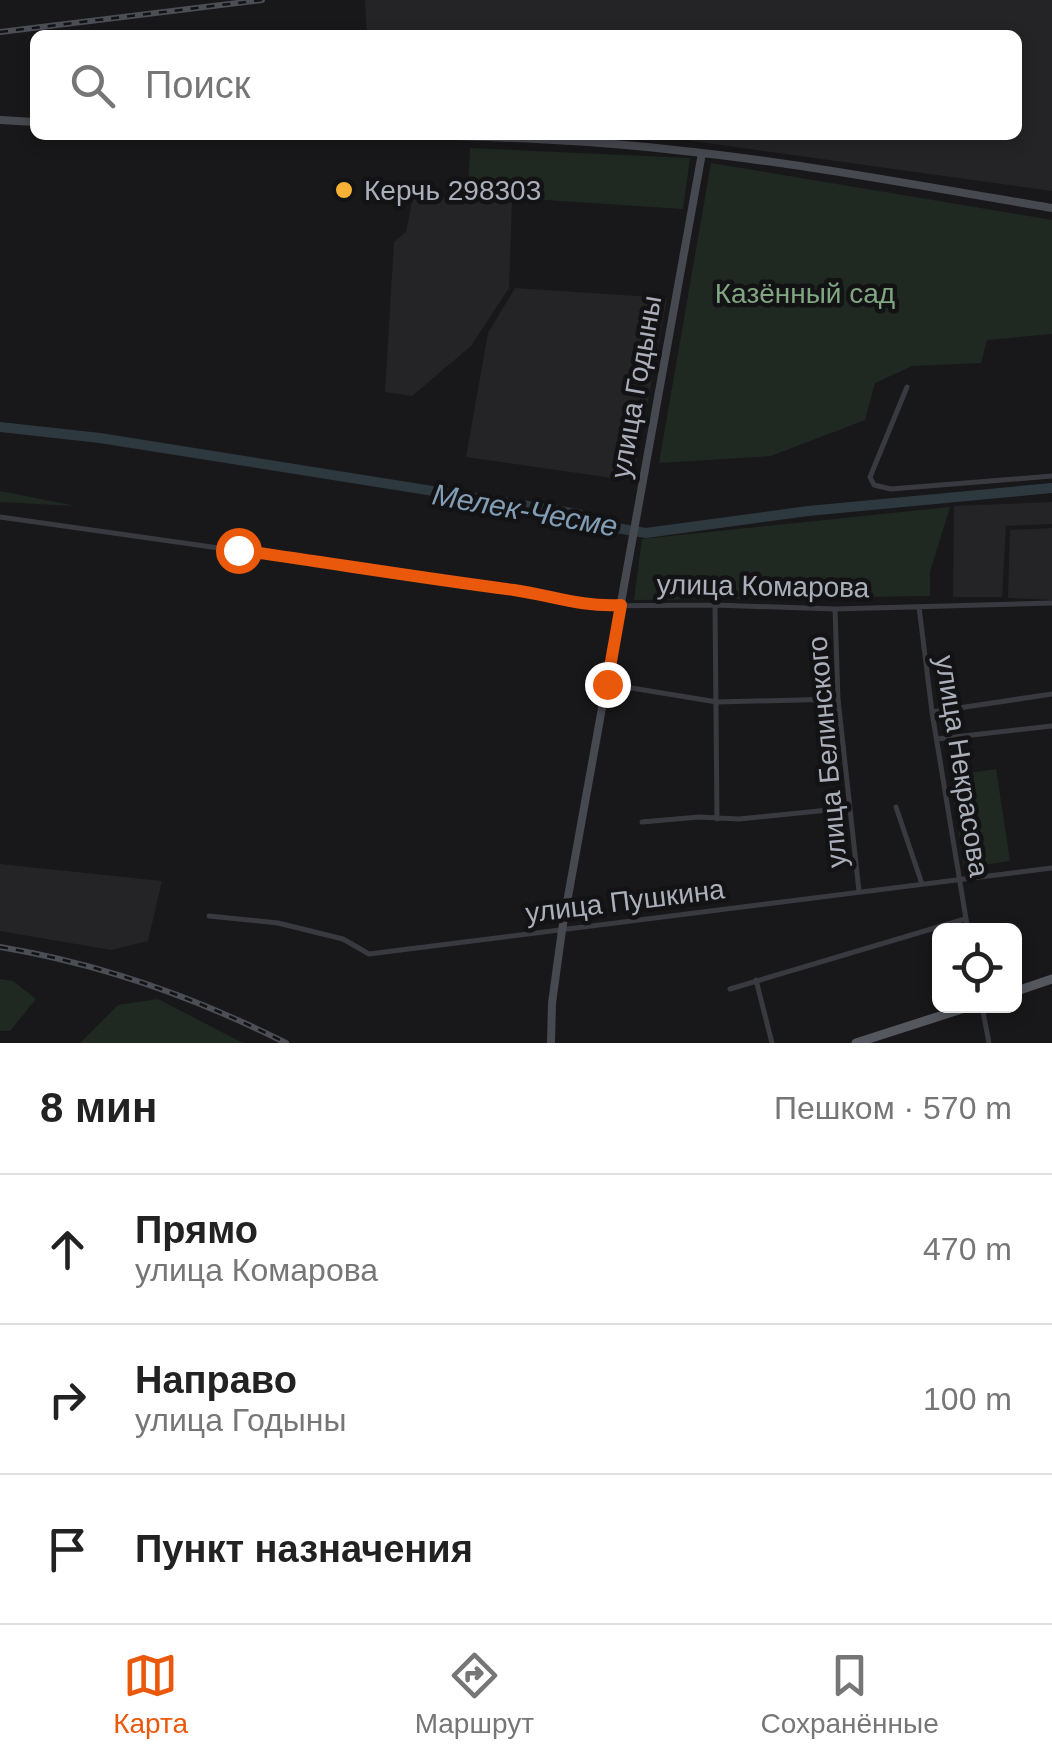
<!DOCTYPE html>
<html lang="ru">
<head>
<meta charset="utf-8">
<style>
  body { margin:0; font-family:Arial,sans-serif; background:#f2f2f2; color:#222 }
  .controls { position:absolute; right:30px; bottom:30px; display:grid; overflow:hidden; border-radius:15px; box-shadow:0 5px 15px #0003 }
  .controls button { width:90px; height:90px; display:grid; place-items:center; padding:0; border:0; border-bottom:2px solid #e0e0e0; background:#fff; color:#222; font:50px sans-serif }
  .stop { position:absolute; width:30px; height:30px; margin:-22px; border:8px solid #ea580c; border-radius:50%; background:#fff }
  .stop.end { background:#ea580c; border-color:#fff; box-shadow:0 2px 10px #0008 }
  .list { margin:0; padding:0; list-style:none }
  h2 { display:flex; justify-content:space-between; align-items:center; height:130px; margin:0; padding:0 40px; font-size:42px }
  h2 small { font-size:32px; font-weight:400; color:#767676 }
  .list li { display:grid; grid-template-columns:65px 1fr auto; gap:30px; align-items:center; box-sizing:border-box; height:150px; padding:0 40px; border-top:2px solid #e0e0e0 }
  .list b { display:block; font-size:38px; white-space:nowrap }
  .list p { margin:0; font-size:32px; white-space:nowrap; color:#767676 }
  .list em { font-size:32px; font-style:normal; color:#767676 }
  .icon { flex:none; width:55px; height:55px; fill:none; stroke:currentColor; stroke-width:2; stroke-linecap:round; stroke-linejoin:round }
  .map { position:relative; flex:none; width:1052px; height:1043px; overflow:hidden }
  .search { position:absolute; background:#fff; box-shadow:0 5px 15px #0003; left:30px; right:30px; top:30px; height:110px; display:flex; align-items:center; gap:25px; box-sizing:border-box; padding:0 35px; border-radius:15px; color:#767676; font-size:38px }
  .sheet { height:580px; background:#fff }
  nav { display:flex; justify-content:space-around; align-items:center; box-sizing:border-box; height:140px; border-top:2px solid #e0e0e0; background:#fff; font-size:28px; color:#767676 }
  nav a { display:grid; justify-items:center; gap:5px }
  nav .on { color:#ea580c }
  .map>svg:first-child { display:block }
  .built { fill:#242427 }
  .green { fill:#202921 }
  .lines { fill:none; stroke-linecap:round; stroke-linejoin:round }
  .river { stroke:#2d383f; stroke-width:10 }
  .minor { stroke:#393a3f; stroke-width:5 }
  .secondary { stroke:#474950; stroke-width:8 }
  .primary { stroke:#55575f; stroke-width:9 }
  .rail-casing { stroke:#4c4e55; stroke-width:6 }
  .rail { stroke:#131315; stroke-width:2.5; stroke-dasharray:8; stroke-linecap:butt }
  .route { stroke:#ea580c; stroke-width:12 }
  .poi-dot { fill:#f7b134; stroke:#131315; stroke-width:4 }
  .labels { text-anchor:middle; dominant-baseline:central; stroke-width:9; stroke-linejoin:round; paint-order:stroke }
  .poi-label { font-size:28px; fill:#aaafba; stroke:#131315; text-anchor:start }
  .park-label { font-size:28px; fill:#81a682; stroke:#131315 }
  .street-label { font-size:28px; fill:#aaafba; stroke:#131315 }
  .water-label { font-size:30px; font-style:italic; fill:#819eb6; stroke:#131315 }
</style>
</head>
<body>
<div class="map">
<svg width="1052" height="1043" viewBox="0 0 1052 1043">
  <rect width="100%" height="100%" fill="#18181a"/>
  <path class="built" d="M365 0H1052V191L678 139 599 135H1017V35H367Z
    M413 196 512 201 509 288 471 346 412 396 385 392 394 242 406 232Z
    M515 288 667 298 633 481 466 457 488 333Z
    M1052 502V524L1006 526 1002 597H953L954 506Z
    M1052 528V600L1008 598 1010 530Z
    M0 864 162 881 148 941 111 950 0 931Z"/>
  <path class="green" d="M470 148 690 158 683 209 468 195Z
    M711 163 1052 220V334L987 340 981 363 912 366 875 383 865 420 771 456 659 463Z
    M0 491 76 506 0 502Z
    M950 507 930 572V596L634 600 642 539Z
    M996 769 1010 861 964 868 950 776Z
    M0 979 13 981 36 999 10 1031H0Z
    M158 999 243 1043H80L118 1005Z"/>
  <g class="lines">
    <path class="river" d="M0 427 100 438 578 514 599 525 646 533 808 511 1052 488"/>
    <path class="minor" d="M907 387 870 477 874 485 891 489 1052 476
      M0 517 537 593 585 606 715 605 835 609 1052 603
      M715 605 717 819
      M919 607 932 712 968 931
      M835 609 838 699 859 891
      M607 684 717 702 838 699
      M932 712 1052 694
      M937 739 1052 726
      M896 807 922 884
      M642 822 699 817 739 819 848 808
      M209 916 278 923 343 939 369 954 1052 868
      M756 980 772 1043
      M730 989 965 919
      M982 1006 989 1043"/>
    <path class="secondary" d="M0 120 35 122
      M415 135C502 137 588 140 675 150 801 163 927 187 1052 208
      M551 1043 552 1003 562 930 702 153"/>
    <path class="primary" d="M1014 992 1052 979
      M856 1043 971 1006"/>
    <g class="rail-casing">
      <path id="rail" d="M0 32 262 0
        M0 947C101 964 195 997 286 1043"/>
    </g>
    <use href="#rail" class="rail"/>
  </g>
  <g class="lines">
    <path class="route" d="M238 550C330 563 422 578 514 590 554 596 579 607 621 605L607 684"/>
  </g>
  <circle class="poi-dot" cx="344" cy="190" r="10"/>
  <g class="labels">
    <g class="poi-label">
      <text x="364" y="190">Керчь 298303</text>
    </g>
    <g class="park-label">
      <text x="805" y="293">Казённый сад</text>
    </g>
    <g class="street-label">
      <text transform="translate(636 387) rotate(-80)">улица Годыны</text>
      <text transform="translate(763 586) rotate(1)">улица Комарова</text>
      <text transform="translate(827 752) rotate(-95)">улица Белинского</text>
      <text transform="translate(962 766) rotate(81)">улица Некрасова</text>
      <text transform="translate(625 901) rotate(-7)">улица Пушкина</text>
    </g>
    <g class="water-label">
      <text transform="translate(525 510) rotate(10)">Мелек-Чесме</text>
    </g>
  </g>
</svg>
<div class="controls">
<button><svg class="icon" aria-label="locate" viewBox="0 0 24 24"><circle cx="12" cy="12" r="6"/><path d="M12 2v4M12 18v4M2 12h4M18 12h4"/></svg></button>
</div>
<div class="stop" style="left:238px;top:550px"></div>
<div class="stop end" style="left:607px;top:684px"></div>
<div class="search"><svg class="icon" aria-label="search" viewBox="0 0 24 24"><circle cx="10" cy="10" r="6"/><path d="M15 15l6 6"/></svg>Поиск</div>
</div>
<section class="sheet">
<h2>8 мин<small>Пешком · 570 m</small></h2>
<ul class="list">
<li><svg class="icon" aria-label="ahead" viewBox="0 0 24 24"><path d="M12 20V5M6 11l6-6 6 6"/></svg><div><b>Прямо</b><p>улица Комарова</p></div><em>470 m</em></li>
<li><svg class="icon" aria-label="right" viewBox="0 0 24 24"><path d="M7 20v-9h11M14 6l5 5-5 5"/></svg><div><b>Направо</b><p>улица Годыны</p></div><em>100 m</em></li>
<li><svg class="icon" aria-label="arrive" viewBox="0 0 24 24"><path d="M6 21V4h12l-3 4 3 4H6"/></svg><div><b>Пункт назначения</b></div></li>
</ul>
</section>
<nav>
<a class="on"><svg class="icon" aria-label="map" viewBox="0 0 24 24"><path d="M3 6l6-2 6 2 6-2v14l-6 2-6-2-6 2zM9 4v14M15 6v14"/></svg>Карта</a>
<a><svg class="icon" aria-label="directions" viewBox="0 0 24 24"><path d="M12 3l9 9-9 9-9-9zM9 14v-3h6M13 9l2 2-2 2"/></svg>Маршрут</a>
<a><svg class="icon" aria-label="saved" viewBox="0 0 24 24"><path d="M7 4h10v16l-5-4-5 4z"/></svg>Сохранённые</a>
</nav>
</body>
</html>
